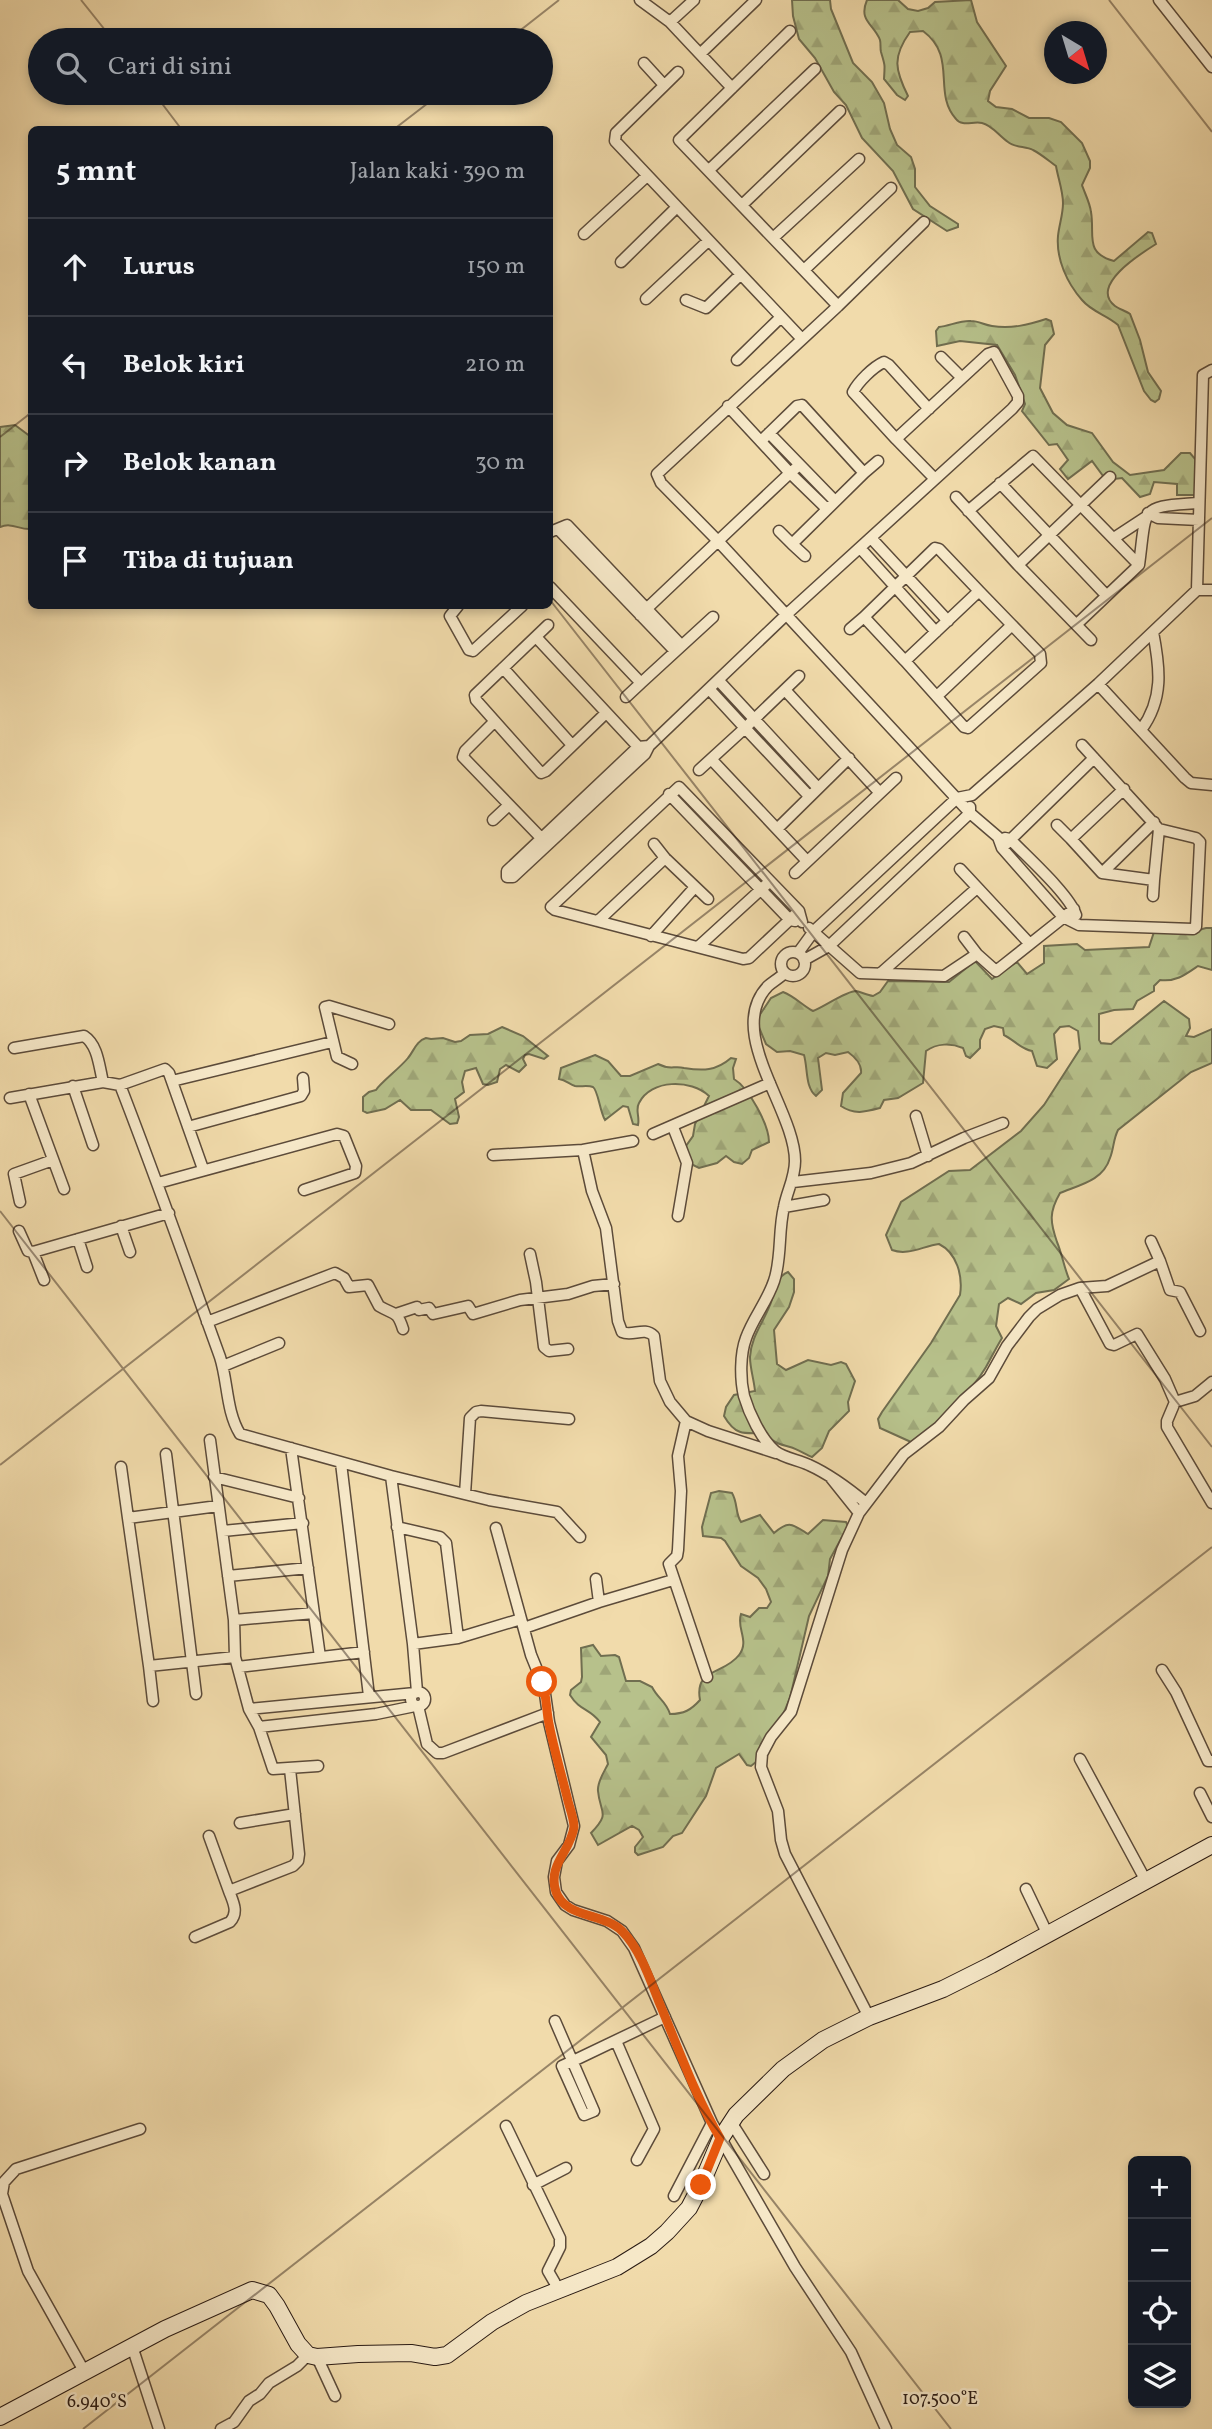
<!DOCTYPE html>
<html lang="id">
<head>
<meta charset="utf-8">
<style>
  body { margin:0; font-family:Vollkorn,serif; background:#242831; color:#f1f3f6 }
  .controls { position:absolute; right:21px; bottom:21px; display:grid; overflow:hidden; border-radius:10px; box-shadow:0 4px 10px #0003 }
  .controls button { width:63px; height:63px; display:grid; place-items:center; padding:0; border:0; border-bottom:2px solid #363941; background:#171b24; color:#f1f3f6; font:35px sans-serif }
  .compass { position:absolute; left:1044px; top:21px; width:63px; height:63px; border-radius:50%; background:#171b24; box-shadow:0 4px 10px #0003; rotate:142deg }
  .stop { position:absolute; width:21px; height:21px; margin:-16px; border:5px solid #ea580c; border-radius:50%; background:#fff }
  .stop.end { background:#ea580c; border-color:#fff; box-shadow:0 2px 7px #0008 }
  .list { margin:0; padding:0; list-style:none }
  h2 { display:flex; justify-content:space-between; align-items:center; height:91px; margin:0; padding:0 28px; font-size:30px }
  h2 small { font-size:23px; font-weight:400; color:#9ea1a6 }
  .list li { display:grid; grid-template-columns:46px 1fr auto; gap:21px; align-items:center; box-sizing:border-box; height:98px; padding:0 28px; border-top:2px solid #363941 }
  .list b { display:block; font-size:26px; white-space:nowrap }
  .list em { font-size:23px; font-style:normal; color:#9ea1a6 }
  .icon { flex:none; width:38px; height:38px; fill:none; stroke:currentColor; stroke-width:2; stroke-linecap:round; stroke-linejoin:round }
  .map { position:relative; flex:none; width:1212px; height:2429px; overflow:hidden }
  .search { position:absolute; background:#171b24; box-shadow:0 4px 10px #0003; left:28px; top:28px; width:525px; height:77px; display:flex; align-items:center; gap:18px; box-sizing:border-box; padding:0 24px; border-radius:38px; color:#9ea1a6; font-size:26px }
  .panel { position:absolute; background:#171b24; box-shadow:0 4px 10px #0003; left:28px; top:126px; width:525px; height:483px; border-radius:10px }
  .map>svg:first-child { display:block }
  .forest { fill:url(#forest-firs); stroke:#706e50; stroke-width:2 }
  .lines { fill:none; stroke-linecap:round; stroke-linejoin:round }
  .street-casing { stroke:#5c4b3a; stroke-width:13 }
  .secondary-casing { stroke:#2a1b14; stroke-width:18 }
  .street { stroke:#f6e8c8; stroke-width:10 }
  .secondary { stroke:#f6e8c8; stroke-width:16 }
  .route { stroke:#ea580c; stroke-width:9 }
  .ticks { fill:none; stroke:#2a1b14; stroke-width:2; stroke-opacity:0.45 }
  .ticks-label { font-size:18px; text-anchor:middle; fill:#2a1b14; stroke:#f6e8c8; stroke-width:5; stroke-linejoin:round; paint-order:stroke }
</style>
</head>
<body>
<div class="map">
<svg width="1212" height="2429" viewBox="0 0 1212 2429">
  <defs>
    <pattern id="forest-firs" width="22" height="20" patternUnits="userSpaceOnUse" patternTransform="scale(1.75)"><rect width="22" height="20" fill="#b7c18b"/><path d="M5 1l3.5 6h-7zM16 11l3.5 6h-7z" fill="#9ea577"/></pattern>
  </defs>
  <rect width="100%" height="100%" fill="#f1dbab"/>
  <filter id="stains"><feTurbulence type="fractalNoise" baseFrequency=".00286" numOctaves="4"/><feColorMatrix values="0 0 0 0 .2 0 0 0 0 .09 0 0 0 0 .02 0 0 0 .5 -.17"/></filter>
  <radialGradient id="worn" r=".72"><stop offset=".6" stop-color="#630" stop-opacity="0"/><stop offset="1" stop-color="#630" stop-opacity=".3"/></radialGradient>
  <path class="forest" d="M792 0H830L831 9 853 63 872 82 884 103 890 129 897 145 911 157 915 169V187L930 206 958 224V227L947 231 913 209 893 171 862 138 846 105 834 92 815 58 799 39 793 16Z
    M867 0H898L908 9 918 11 928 8 935 2 971 0 977 22 1006 66 990 91 988 101 996 107 1012 109 1029 118H1049L1061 122 1082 143 1090 161V168L1082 185C1085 194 1090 203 1091 212 1095 235 1084 253 1114 261L1148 232 1152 233 1156 244C1140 254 1089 286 1115 306 1119 309 1126 311 1130 314L1140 340 1148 372 1161 391 1159 399 1155 402 1151 400 1144 391 1118 325C1107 315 1092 312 1082 300 1067 283 1056 259 1058 236 1059 225 1063 215 1063 203 1063 191 1058 178 1056 166 1049 161 1041 154 1033 150 1026 146 1015 148 1008 142 999 136 992 125 982 123 973 121 962 127 956 119 932 92 958 57 923 31L910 32C892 57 895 70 908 96L905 100 897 95 884 79C885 63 885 66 881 52 880 48 881 44 880 40 874 24 858 21 867 0Z
    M1046 319 1051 321 1054 334 1045 345 1040 388 1053 413 1067 425 1092 433 1113 462 1130 475 1164 470 1181 453H1190L1196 460 1195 495H1177V484L1154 482 1150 494 1140 497 1122 478 1106 480 1092 461 1068 479 1060 469 1068 460 1057 444 1049 445 1022 411 1025 404 1015 375 997 345 960 341 937 346 936 331 939 327C949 326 961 320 971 321 979 321 984 325 992 326 1011 329 1028 325 1046 319Z
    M15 425 31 437V529C19 530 12 522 0 527V427Z
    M1206 928H1212V970L1198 966C1185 975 1176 982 1160 980L1154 986V991L1137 1001 1133 1009 1114 1010 1099 1014V1040L1101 1043 1111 1044 1164 1001 1189 1019 1190 1028 1186 1036 1194 1037 1212 1029V1063L1191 1072 1118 1130C1113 1140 1114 1148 1110 1158 1103 1181 1079 1185 1060 1193 1049 1212 1050 1222 1057 1242 1062 1254 1064 1267 1069 1279L1054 1290 1036 1293 1021 1304 1008 1298 999 1304 996 1326 1002 1338C996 1348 991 1358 986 1367 971 1393 935 1426 911 1442L880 1428 878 1419 882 1412 931 1343 960 1295C963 1276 957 1253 939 1244 923 1246 908 1256 892 1250L886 1235 901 1202 949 1171 970 1170 1021 1131 1044 1105 1080 1049 1078 1031 1069 1026 1060 1027 1054 1034 1057 1059 1047 1068 1037 1066 1032 1051C1021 1049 1014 1040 1004 1035L1003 1028 994 1026 985 1029 980 1040V1048L970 1058 966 1056 963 1048C951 1043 937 1043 926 1051L923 1083 898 1098 884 1100 880 1108C865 1112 854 1115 841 1106L843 1093 861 1073C862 1065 855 1057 848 1052L835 1055 826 1053 818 1058 822 1090 816 1096C805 1087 808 1069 804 1055L790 1051 777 1052 766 1044 758 1025 759 1016 771 998 783 992C794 996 802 1005 813 1011 824 1007 846 991 856 991 861 992 867 995 873 996L880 992 888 981 949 982 975 961 992 979 1017 962 1027 974 1044 963V946L1077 944 1085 950 1149 947 1154 932 1184 934Z
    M502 1027 523 1036 548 1056 544 1059 529 1054 525 1055 523 1059 526 1065 519 1072 506 1065 500 1069 497 1082 488 1085 483 1084 476 1068 465 1071 462 1082 464 1092 455 1099 459 1117 457 1123 450 1124 431 1110H411L400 1100 385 1109 367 1113 363 1111V1097L369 1092 376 1090C380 1083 400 1068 408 1058 414 1051 416 1041 426 1038L431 1039 443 1038 455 1042 461 1041 470 1035 488 1034Z
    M595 1055 608 1061 621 1076H630L658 1064C672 1071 673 1065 684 1068 703 1071 716 1071 731 1058L736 1059 733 1068 734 1079C749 1088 769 1125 769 1142L752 1150 749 1158 742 1164 734 1162 726 1156 717 1163 699 1168 691 1164 686 1146 693 1136 695 1124 709 1096C691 1079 651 1079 639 1103 635 1110 640 1117 638 1125L633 1124 628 1107 623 1106 605 1120C600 1112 598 1090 593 1087 588 1085 580 1087 575 1086 569 1084 566 1080 559 1079L561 1068Z
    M788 1272 794 1279V1292L789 1307 774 1330 777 1364 786 1370 808 1360 831 1365 841 1362 846 1364 855 1381 848 1402 849 1411 829 1431 822 1448 812 1457C805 1454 797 1449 790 1447 778 1444 773 1442 764 1433 743 1434 735 1435 724 1416L726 1407 734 1395 755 1391C754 1380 750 1368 750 1357 751 1337 763 1323 770 1305 775 1293 774 1278 788 1272Z
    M719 1491 732 1493C738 1503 735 1513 741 1522L760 1515 774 1533C789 1520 792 1524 808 1534L823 1520 846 1522 848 1526 830 1559 828 1576 809 1616 790 1698 780 1722 761 1744 756 1762 751 1766 747 1765 739 1754 716 1768 706 1796 682 1833 673 1836 663 1847 638 1855 635 1852V1847L643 1837 639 1830 632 1826 598 1845 591 1833C611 1812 600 1814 598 1791 597 1782 604 1772 608 1764L606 1755 591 1737 600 1722C589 1708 580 1711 570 1695L571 1690 581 1682 582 1677 581 1648 593 1645 601 1656 615 1655 619 1657 626 1681H640L652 1687C658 1699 666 1701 670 1714 684 1714 691 1710 700 1700 694 1668 724 1675 739 1655 750 1641 736 1628 741 1614L750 1617 759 1608H767L771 1602 766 1589 758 1578 741 1566 725 1541 721 1538 703 1536 702 1527 711 1493Z"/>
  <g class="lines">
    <g class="street-casing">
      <path id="street" d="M640 0 670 22
        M694 0 670 22 732 88
        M1159 0 1212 67
        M700 54 756 0
        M644 63 664 85
        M678 72 616 133 615 141 802 339
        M709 170 815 69
        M742 205 840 111
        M584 234 647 176
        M773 238 859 159
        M621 262 676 208
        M804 270 891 188
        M646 299 708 241
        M686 300 706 308 740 275
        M838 306 924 222
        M941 357 962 378
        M737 360 781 317
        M728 406 790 473 718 541 970 813 998 837 1002 848 1063 917 1079 925 1193 929 1196 927 1200 842 1196 838 1159 829 1154 880 1102 873
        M769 433 834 500
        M896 439 853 392C858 382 873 367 884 362L889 365 929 409
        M761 441 797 406 802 405 864 473 792 544 779 531
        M796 468 790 473 826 508
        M864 473 878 461
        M1000 483 1106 595
        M956 497 1018 565 1091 640
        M968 511 1033 456 1139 565 1077 624
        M1148 513 1158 518 1199 520
        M559 530 675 651
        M550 532 567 525 681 645
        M871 538 948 621
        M1114 538 1146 517
        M792 544 805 556
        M860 548 936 632
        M935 548 939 549 979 591 905 661 864 617Z
        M1018 565 1110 477
        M1139 565C1147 506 1138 507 1199 503
        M550 587 641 683 713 617
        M1197 590H1212
        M458 606 450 616 469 650 473 651 522 606
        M640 615 718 541 661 483 657 474 838 306 679 140 790 31
        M548 625 475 695 476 700 541 773 546 771 606 713
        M850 629 864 617
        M536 637 643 752
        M905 661 964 727 968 728 1041 663 1040 654 979 591
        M503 668 572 745
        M799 676 745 728 809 796
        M719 681 818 788
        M1098 684 1185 778 1191 783 1212 785
        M785 690 880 793
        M937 696 1012 625
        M626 697 641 683
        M494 722 465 751 463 757 545 842
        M1141 730C1164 699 1160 668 1153 632
        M1082 745 1157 827
        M712 760 807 861
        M699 770 745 728 710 690
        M1124 789 1071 839 1102 873 1154 822
        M669 794 790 920 795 921
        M493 820 509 805
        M1057 825 1071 839
        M777 829 849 758
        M1005 838 1010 839C1027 857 1069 894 1076 915
        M654 844 665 858 708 899
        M1002 848 1094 758
        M960 869 1029 943
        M795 873 896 778
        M507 877H513L645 754 649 746 787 614 1012 409 1018 402V396L994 352 988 354 896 439 935 479
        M507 877V871L638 747 649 746
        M1153 896 1154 880
        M799 911 749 958 743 959 555 910 551 907 679 787 799 911 802 922
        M598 921 665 858
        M809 928 860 973 944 976 977 954
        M651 936 695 887
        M964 937 977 954 996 971 1074 909
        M698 947 767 884
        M781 964a12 12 0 1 1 24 0a12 12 0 1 1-24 0Z
        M798 953 814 931 957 798 972 795 1098 684 1197 590 1203 375 1212 370
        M804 960 829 946 970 813V807
        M882 972 977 888
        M785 973C779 978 773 982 768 986 724 1032 795 1109 795 1161 795 1178 787 1191 784 1207 778 1231 782 1258 774 1281 767 1302 753 1318 746 1338 740 1354 740 1379 744 1396 749 1413 761 1439 775 1451 783 1458 799 1460 809 1465 831 1475 848 1488 866 1503
        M14 1048 84 1036C98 1045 99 1066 103 1082
        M352 1064 337 1057 325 1007 329 1006 389 1024
        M172 1081 332 1042
        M120 1085C155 1175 187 1266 220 1357 228 1382 226 1411 240 1434L391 1476
        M73 1086 93 1145
        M29 1094 64 1189
        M10 1098 103 1082 120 1085 165 1069 169 1073 203 1169
        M916 1116 928 1156
        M188 1127 301 1096 304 1091 303 1078
        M673 1127 687 1163 678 1216
        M653 1134 770 1083
        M583 1150 633 1141
        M493 1155 583 1150 592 1191 606 1228 618 1321 622 1332C633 1337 644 1326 654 1336L660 1381 670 1402 686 1421 708 1431 776 1453
        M793 1182 871 1173 911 1163 964 1138 1003 1123
        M158 1183 337 1134 344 1136 356 1166 355 1173 304 1190
        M20 1202 14 1174 53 1160
        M784 1207 824 1200
        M121 1226 130 1252
        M19 1231 28 1251 33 1252 169 1213
        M78 1239 87 1267
        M1151 1241 1160 1261
        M33 1252 44 1280
        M530 1254 536 1282 544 1347 549 1351 568 1349
        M1080 1288 1107 1286 1160 1261 1170 1290 1180 1292 1200 1331
        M396 1314 417 1307 419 1310 429 1308 433 1314 468 1306 473 1314 520 1300 568 1294 593 1286 614 1284
        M207 1322 335 1273 344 1278 349 1287 368 1285 379 1306C394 1315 397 1310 403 1329
        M223 1366 279 1343
        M1175 1402 1195 1396 1212 1382
        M686 1421 678 1456 681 1491 678 1550 677 1556 669 1564 707 1677
        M210 1440 234 1620 235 1657 249 1709 259 1727 273 1769 318 1766
        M291 1448 320 1657
        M166 1454 196 1694
        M341 1463 369 1696
        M121 1467 128 1518
        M214 1477 299 1498
        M831 1478 859 1513
        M465 1494 470 1418 476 1412 481 1411 569 1419
        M218 1506 128 1518 149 1666 235 1657
        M397 1527 440 1537 446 1543 458 1638
        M496 1528 531 1655 544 1687 549 1722 574 1826 569 1845 557 1861 554 1877 556 1892 565 1905 573 1910 607 1921 622 1931 634 1948 712 2123 795 2267 851 2352 886 2429
        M223 1531 303 1523
        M228 1576 308 1568
        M596 1579 599 1602
        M234 1620 314 1613
        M524 1628 599 1602 673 1580
        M413 1644 458 1638 521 1619
        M149 1666 153 1701
        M238 1667 364 1652
        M1162 1670 1176 1692 1208 1761H1212
        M417 1692 413 1644 391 1476 489 1500 557 1512 580 1537
        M411 1699a7 7 0 1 1 14 0a7 7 0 1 1-14 0Z
        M418 1706 427 1744 437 1753H443L548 1713
        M249 1709 415 1693
        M259 1727 376 1714 415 1706
        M1080 1759 1146 1881
        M1200 1793 1212 1817
        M240 1823 295 1814
        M209 1836 229 1891 293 1866 298 1861 299 1854 290 1769
        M1026 1889 1048 1935
        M195 1937 230 1922C239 1912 233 1902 229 1891
        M869 2017 785 1854 781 1840 778 1811 761 1767 762 1754 771 1737 791 1712 842 1550 859 1513 904 1454 939 1427 964 1400 989 1378 1007 1346 1029 1317 1037 1309 1060 1295 1080 1288 1110 1344 1114 1345 1137 1334 1165 1379 1175 1402 1167 1421V1427L1212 1503
        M555 2021 594 2111 584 2115 562 2066 573 2061 665 2017
        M616 2041 654 2129 637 2160
        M731 2122 764 2174
        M506 2126 560 2238V2247L548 2271 559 2290
        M533 2185 566 2168
        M674 2196 712 2123
        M132 2346 159 2429
        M317 2357 335 2396
        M84 2371 28 2271 2 2194 4 2182 16 2169 140 2129
        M221 2429 234 2422 249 2401 260 2394 269 2383 297 2366 308 2355"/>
    </g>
    <g class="secondary-casing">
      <path id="secondary" d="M0 2417 165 2329 252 2290 269 2295 277 2306 298 2344 308 2355 317 2357 358 2354 411 2353 435 2357 447 2355 492 2322 526 2303 617 2267 651 2246 667 2232 689 2208 701 2185 721 2138 736 2115 783 2069 823 2040 869 2017 943 1989 991 1965 1212 1845"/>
    </g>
    <use href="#street" class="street"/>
    <use href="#secondary" class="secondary"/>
  </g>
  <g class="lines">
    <path class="route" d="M542 1682C547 1696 546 1710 549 1724 554 1750 562 1776 568 1801 570 1809 574 1819 574 1827 571 1851 547 1865 556 1892 565 1918 604 1913 622 1931 640 1949 650 1979 659 2002 678 2047 695 2096 720 2138L701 2185"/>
  </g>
  <path class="ticks" d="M81 0 113 40M1109 0 1212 132M508 40 559 0M154 93 182 130M393 130 441 93M0 437 32 412M550 600 1212 1447M0 1211 951 2429M0 1465 1212 518M83 2429 1212 1547"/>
  <g class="ticks-label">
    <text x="940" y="2404">107.500°E</text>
    <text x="97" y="2407">6.940°S</text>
  </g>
  <rect width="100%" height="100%" filter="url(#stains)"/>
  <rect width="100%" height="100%" fill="url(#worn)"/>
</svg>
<div class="controls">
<button>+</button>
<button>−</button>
<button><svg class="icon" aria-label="locate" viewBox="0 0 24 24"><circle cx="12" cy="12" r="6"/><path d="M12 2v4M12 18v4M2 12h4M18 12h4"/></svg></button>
<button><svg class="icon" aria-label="layers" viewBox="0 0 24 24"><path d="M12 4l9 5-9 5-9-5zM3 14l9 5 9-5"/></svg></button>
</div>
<svg class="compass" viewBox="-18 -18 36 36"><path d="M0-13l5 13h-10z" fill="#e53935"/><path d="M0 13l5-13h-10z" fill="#9ea1a6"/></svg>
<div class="stop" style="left:542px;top:1682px"></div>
<div class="stop end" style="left:701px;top:2185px"></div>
<div class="search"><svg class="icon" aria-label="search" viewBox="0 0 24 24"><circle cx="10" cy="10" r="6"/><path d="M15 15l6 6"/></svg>Cari di sini</div>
<section class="panel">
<h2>5 mnt<small>Jalan kaki · 390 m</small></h2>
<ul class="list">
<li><svg class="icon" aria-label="ahead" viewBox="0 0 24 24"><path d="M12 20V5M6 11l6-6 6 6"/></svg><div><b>Lurus</b></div><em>150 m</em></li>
<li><svg class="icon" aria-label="left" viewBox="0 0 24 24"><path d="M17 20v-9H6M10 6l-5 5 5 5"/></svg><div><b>Belok kiri</b></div><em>210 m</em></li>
<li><svg class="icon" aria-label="right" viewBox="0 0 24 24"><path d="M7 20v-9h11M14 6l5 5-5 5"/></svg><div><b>Belok kanan</b></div><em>30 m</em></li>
<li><svg class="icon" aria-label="arrive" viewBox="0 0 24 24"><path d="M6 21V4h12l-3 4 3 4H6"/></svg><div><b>Tiba di tujuan</b></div></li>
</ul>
</section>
</div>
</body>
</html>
